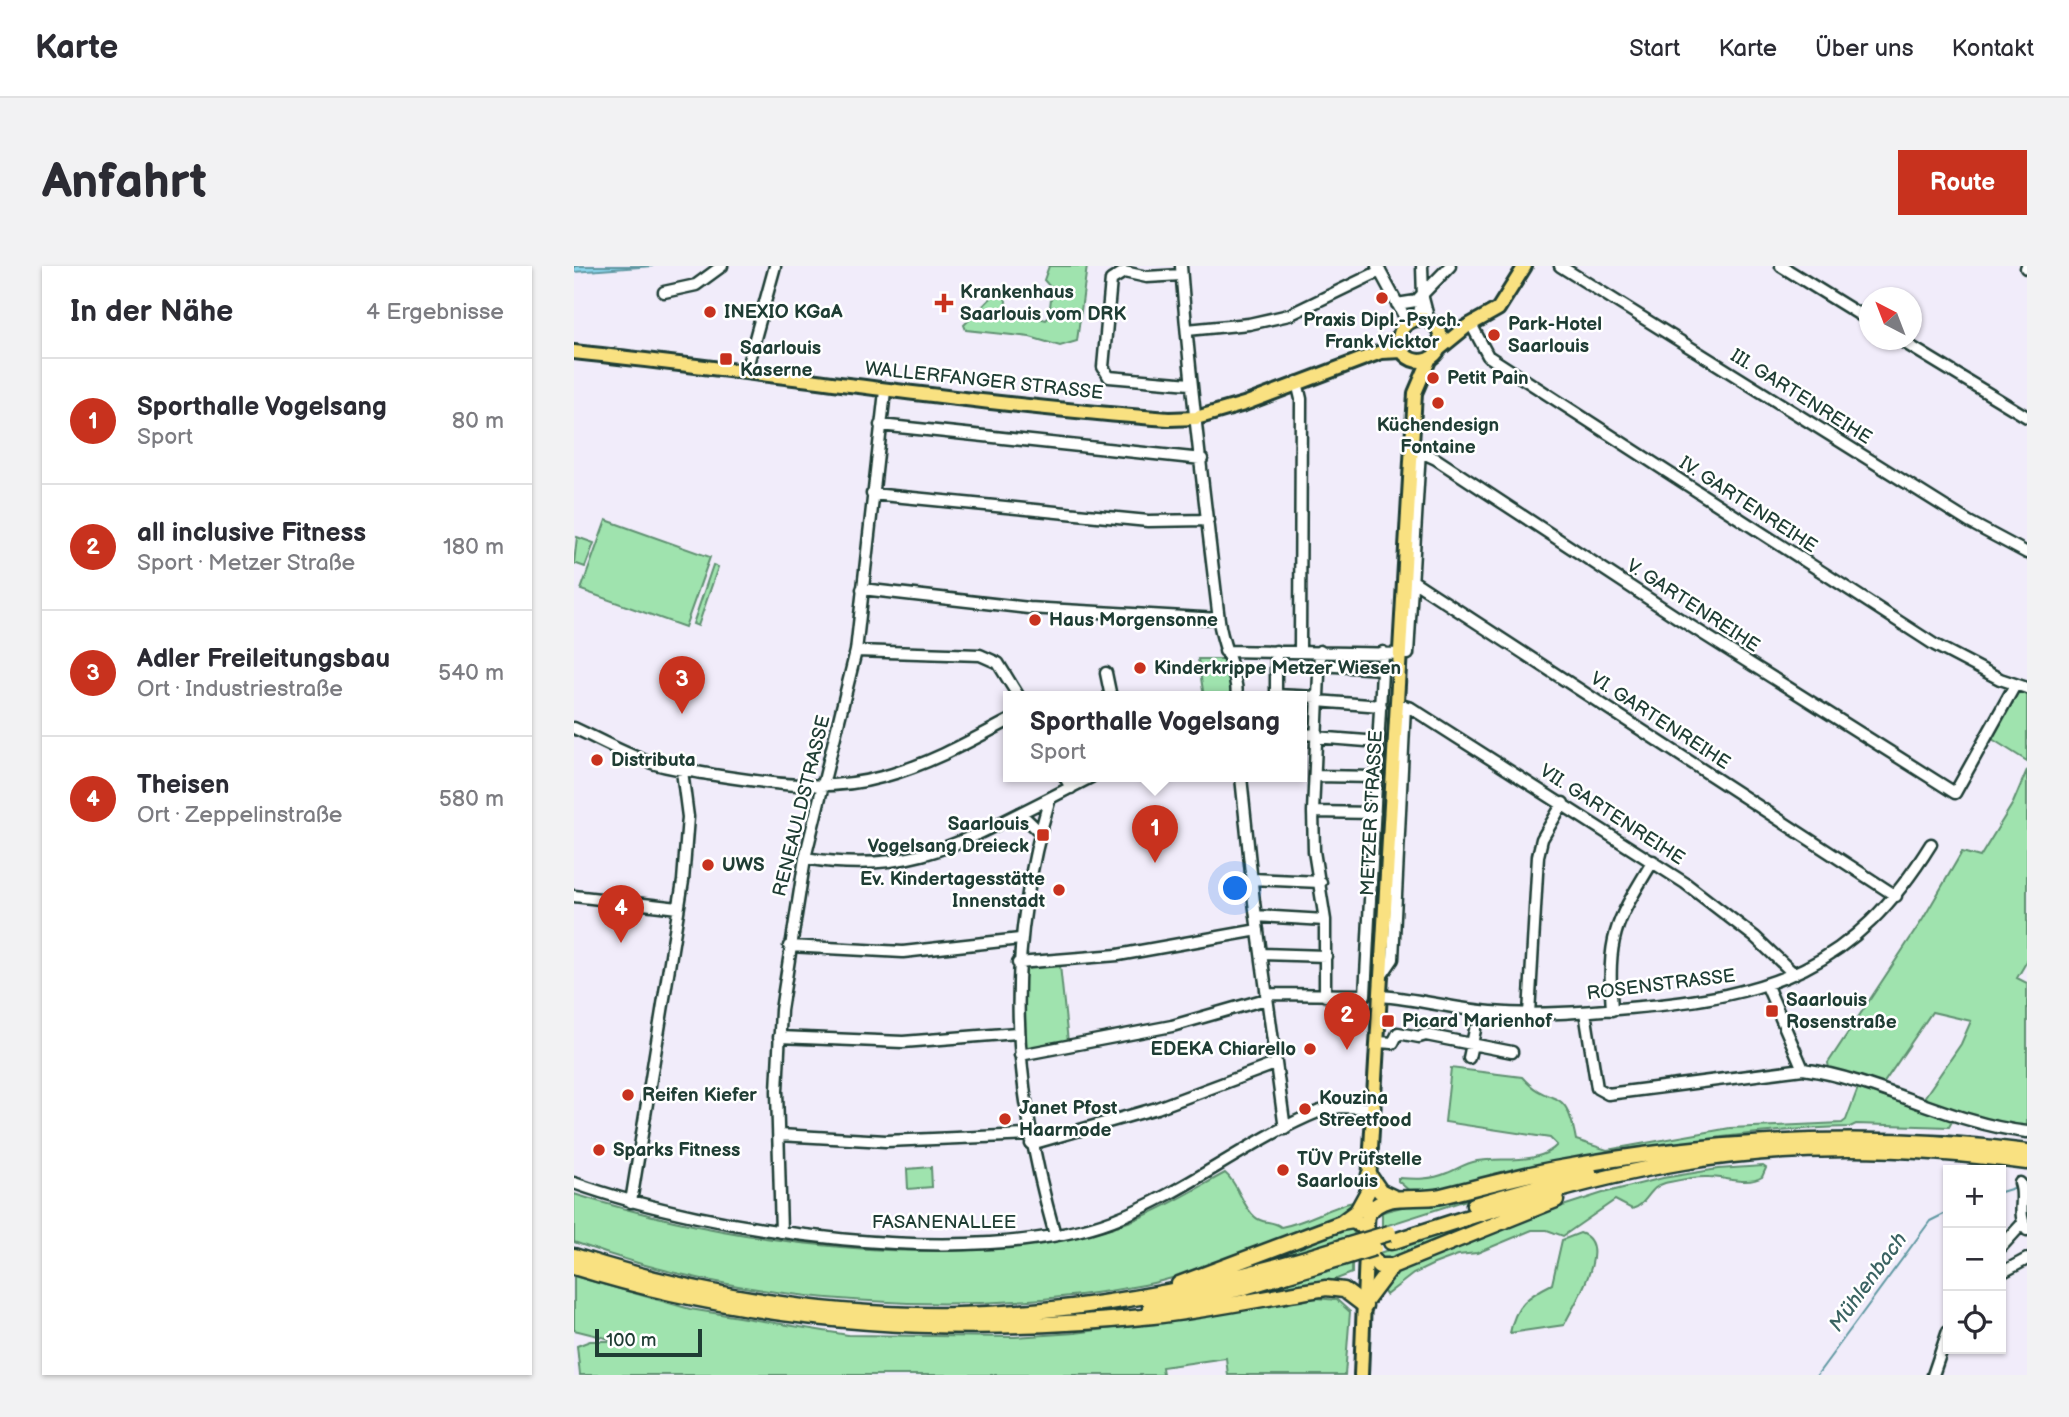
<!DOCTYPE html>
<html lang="de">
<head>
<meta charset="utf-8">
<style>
  body { margin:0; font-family:"Balsamiq Sans",sans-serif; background:#f2f2f3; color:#2b2b33 }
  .controls { position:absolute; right:21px; bottom:21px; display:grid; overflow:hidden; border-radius:0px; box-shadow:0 2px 5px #0004 }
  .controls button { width:63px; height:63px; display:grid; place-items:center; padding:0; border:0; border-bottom:2px solid #e1e1e2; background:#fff; color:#2b2b33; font:35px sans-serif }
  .compass { position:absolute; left:1285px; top:21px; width:63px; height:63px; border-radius:50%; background:#fff; box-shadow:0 2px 5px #0004; rotate:318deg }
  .scale { position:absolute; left:21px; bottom:18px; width:107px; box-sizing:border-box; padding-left:7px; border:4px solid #1f3d34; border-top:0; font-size:19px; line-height:24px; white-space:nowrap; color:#1f3d34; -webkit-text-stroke:5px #fff; paint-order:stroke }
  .you { position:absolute; left:662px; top:623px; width:24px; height:24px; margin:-18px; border:5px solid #fff; border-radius:50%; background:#1a73e8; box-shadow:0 0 0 10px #1a73e833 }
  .badge { display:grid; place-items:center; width:46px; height:46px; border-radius:50%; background:#c8321e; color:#fff; font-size:23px; font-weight:700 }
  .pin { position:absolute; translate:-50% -58px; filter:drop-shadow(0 2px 4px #0008) }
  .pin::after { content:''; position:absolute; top:37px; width:24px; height:21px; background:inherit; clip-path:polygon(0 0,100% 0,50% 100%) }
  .popup { position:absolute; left:429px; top:425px; width:304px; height:91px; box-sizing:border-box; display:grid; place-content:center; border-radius:0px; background:#fff; filter:drop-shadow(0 2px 5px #0005); font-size:23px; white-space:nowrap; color:#7c7c81 }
  .popup b { font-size:26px; color:#2b2b33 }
  .popup::after { content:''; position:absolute; left:50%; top:100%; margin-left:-14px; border:14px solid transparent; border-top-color:#fff }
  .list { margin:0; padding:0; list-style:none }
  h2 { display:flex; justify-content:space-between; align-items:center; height:91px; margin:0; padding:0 28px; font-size:30px }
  h2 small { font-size:23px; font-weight:400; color:#7c7c81 }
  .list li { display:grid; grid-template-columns:46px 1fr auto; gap:21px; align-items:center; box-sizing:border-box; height:126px; padding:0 28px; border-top:2px solid #e1e1e2 }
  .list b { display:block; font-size:26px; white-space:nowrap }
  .list p { margin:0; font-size:23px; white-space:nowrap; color:#7c7c81 }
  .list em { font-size:23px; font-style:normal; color:#7c7c81 }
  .icon { flex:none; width:38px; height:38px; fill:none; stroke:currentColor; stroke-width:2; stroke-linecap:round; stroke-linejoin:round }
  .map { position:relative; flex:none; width:1453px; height:1109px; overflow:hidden; border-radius:0px }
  header { display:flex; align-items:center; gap:42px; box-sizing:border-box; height:98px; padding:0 35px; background:#fff; border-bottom:2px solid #e1e1e2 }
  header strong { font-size:33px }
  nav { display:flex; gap:38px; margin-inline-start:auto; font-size:24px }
  .intro { display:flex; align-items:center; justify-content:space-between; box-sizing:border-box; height:168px; padding:0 42px }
  h1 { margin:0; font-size:49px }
  .button { padding:18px 32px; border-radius:0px; background:#c8321e; color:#fff; font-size:24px; font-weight:700 }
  main { display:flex; gap:42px; padding:0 42px }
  aside { flex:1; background:#fff; border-radius:0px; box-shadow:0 2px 5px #0004 }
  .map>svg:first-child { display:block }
  .green { fill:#9fe3ae; stroke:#5f9071; stroke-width:2 }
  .water { fill:#8bd5eb; stroke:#6098a2; stroke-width:2 }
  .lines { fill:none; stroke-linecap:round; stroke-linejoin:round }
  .stream { stroke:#6098a2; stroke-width:2 }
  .minor-casing { stroke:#1f3d34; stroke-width:15 }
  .major-casing { stroke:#1f3d34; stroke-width:18 }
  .highway-casing { stroke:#1f3d34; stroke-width:19 }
  .minor { stroke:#fff; stroke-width:10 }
  .major { stroke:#f9e181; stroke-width:12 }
  .highway { stroke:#f9e181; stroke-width:14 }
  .highway-bridge-casing { stroke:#1f3d34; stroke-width:19; stroke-linecap:butt }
  .highway-bridge { stroke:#f9e181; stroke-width:14 }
  .poi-dot { fill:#c8321e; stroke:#fff; stroke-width:2.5 }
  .labels { text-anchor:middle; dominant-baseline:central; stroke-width:5; stroke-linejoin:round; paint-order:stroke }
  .poi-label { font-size:19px; font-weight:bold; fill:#1f3d34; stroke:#fff; text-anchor:start }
  .street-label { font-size:19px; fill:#1f3d34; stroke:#fff }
  .water-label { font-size:21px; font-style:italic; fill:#3a6362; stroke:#fff }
</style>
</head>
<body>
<header>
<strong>Karte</strong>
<nav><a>Start</a><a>Karte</a><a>Über uns</a><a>Kontakt</a></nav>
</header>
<div class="intro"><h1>Anfahrt</h1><a class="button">Route</a></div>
<main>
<aside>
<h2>In der Nähe<small>4 Ergebnisse</small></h2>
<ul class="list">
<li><span class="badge">1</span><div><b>Sporthalle Vogelsang</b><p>Sport</p></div><em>80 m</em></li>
<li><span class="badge">2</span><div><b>all inclusive Fitness</b><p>Sport · Metzer Straße</p></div><em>180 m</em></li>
<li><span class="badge">3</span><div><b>Adler Freileitungsbau</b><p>Ort · Industriestraße</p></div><em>540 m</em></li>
<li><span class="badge">4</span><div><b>Theisen</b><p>Ort · Zeppelinstraße</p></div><em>580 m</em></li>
</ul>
</aside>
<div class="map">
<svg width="1453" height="1109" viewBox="0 0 1453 1109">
  <rect width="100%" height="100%" fill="#f1ecfa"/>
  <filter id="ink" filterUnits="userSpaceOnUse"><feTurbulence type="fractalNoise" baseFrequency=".0143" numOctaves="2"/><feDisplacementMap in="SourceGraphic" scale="14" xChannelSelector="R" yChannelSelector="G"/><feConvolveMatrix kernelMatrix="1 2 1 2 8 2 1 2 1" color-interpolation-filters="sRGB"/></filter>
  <g filter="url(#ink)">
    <path class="green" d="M475 0H513L503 75 486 80 456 71 392 64 390 59 423 26 431 29 433 44 472 54 475 51 478 23 470 14Z
      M32 254 136 291 111 361 7 324Z
      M3 271 20 277 11 301 0 297Z
      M139 299 144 301 124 360 119 358Z
      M624 393H648L657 406 658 431H630Z
      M1447 425 1453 426V495L1418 473 1440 429Z
      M1453 504V695L1443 712 1453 717V863L1382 848 1375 861 1282 858 1276 861C1134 864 998 896 859 926H837L824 915V912C841 913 857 914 873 907 883 903 892 897 903 895 928 891 965 899 983 879L976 872 871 856 877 802 948 811C978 845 991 814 1002 874L1033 884 1156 862 1268 857 1272 854 1284 822 1343 842 1387 778 1397 755 1358 746 1309 818 1255 802 1254 797 1349 653 1388 586 1406 591 1439 537Z
      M486 699 494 776 450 783 449 702Z
      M1189 900 1192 902 1188 911C1174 920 1151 911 1135 911 1121 910 1105 914 1091 917 1075 921 1073 939 1058 943L1041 934 989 970 973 964H958L903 987 884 989 860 998 839 1008 812 1029 809 1024 811 1017 826 1002 927 960 1029 927 1089 912 1144 903Z
      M357 901 358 921 334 923 333 903Z
      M651 907C665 918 667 939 681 951 688 958 699 954 707 961 734 956 753 942 779 936 772 955 710 973 691 980 651 993 611 1011 570 1019 391 1053 171 1040 0 976V928C156 977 376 1009 536 962 576 951 614 927 651 907Z
      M923 923 908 929 808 961V947C816 941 905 927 923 923Z
      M893 959 894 962 811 995 805 992V987Z
      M773 963H778L781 969 682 1000 676 997Z
      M1006 967C1040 978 1000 1038 990 1059L936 1067C941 1039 954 1030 978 1018L988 974Z
      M778 996V1007L750 1018 673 1030 676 1026Z
      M0 1010 116 1043 274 1069 441 1071 501 1067 648 1048 732 1031 763 1034 776 1046 771 1109H654L652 1092 588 1101 589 1109H6L3 1080 16 1075H44L0 1064Z"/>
    <path class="water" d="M0 0H79L0 6Z"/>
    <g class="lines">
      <path class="stream" d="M1427 926 1440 922
        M1243 1109 1356 955 1374 946"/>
      <g class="minor-casing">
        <path id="minor" d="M607 0C616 118 631 236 645 354 648 382 663 403 663 431
          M803 0 829 48 831 60
          M848 0 849 32 855 55
          M986 0 1395 256 1453 287
          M1207 0 1296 55
          M1452 2H1453
          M607 9 573 11 550 6 537 14 529 101 535 111 616 118
          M90 26 122 19 148 0
          M823 38 842 35 876 0
          M843 53 849 32
          M897 58 914 90 1361 379 1426 413 1453 422
          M613 64 675 58 715 49 806 5
          M1326 74 1453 151
          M172 105 201 0
          M723 116 727 133 726 385
          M306 159 628 193
          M838 182 862 193 1104 352 1381 527 1441 419
          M298 228 574 255 634 254
          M831 312 839 315 1322 630
          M288 323 455 342 645 353
          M282 385 406 389 424 397 445 431
          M651 385 834 388 846 184
          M746 385 739 546 740 585 751 654V730
          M746 399 808 403
          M532 407 537 431
          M702 429 743 431
          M702 431V385
          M743 435 807 440
          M823 438 837 442 1111 617 1181 671 1220 708
          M0 462C24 473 47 486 72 495 93 503 113 504 134 508 192 517 251 527 308 511 353 499 393 477 434 455
          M728 468 742 469
          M741 471 805 476
          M741 510 803 511
          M491 511 497 522
          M667 511 680 636 711 863
          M739 546 801 547
          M446 547 466 566
          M231 592C336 610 386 577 476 532
          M677 613 747 616
          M0 630 104 642
          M682 650 751 654
          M215 680 329 686 446 673
          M687 688 752 690
          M444 697 544 689 684 664
          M808 709 819 693 831 440
          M1193 720 1229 803
          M692 728 791 729 809 386
          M807 730C844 733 880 743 917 746 964 750 1009 746 1055 742 1197 730 1279 704 1357 578
          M1038 744C1033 668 1041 658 1079 595
          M1011 746 1023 822 1034 828 1229 803C1306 814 1375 857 1453 866
          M955 748 964 590 968 573 989 537
          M205 771 329 776 443 767
          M804 776 819 777 824 767 845 771 852 769 938 786
          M446 789 598 760 692 733
          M895 792 901 764
          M205 869 312 875 455 869
          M457 878 583 842 701 798
          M0 917C137 966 401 1006 539 954 613 926 674 874 746 845L766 841 801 842
          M1446 917C1452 933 1442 947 1453 964
          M57 936 109 615 114 551 108 505
          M207 966 203 825 207 744 231 592 282 385 311 125
          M481 969C437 814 430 687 476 532L517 511
          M1427 981 1449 957
          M1427 1007 1453 993
          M1359 1109 1374 1065"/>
      </g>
      <g class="major-casing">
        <path id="major" d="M825 74a21 21 0 1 1 42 0a21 21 0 1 1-42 0Z
          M865 83 892 61 924 43 951 0
          M0 86C199 107 396 138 595 153L622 152 670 138 807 86 828 85
          M795 916 841 127 856 92
          M787 1109 794 938"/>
      </g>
      <g class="highway-casing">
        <path id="highway" d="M795 909 806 925 821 932
          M900 939 1015 906
          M794 948C811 924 841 936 867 930 905 921 943 910 981 903 1138 874 1295 865 1453 886
          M767 957 783 945 794 925
          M817 976C913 945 1009 913 1109 896 1223 877 1339 880 1453 896
          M793 987 805 1000H818L982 934
          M0 990C266 1075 501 1065 765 982
          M0 1001C189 1060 382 1071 579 1050 637 1044 694 1031 752 1022L770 1024 791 1040
          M605 1018 767 957 779 955 793 963
          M791 1036 818 1000
          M576 1042 664 1023 768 992"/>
      </g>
      <use href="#minor" class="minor"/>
      <use href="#major" class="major"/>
      <use href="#highway" class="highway"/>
      <g class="highway-bridge-casing">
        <path id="highway-bridge" d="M765 982 815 967
          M768 992 800 982"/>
      </g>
      <use href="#highway-bridge" class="highway-bridge"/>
    </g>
  </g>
  <g class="poi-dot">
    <circle cx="808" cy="32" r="7"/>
    <path d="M366.5 26.5h7v7h7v7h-7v7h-7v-7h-7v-7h7z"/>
    <circle cx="136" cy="46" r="7"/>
    <circle cx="920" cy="69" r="7"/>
    <rect x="145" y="86" width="14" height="14" rx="3.5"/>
    <circle cx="859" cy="112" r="7"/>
    <circle cx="864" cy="137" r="7"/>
    <circle cx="461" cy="354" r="7"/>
    <circle cx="566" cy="402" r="7"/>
    <circle cx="23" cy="494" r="7"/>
    <rect x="462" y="562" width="14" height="14" rx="3.5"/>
    <circle cx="134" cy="599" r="7"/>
    <circle cx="485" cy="624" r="7"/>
    <rect x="1191" y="738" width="14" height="14" rx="3.5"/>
    <rect x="807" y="748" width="14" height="14" rx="3.5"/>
    <circle cx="736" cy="783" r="7"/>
    <circle cx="54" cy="829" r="7"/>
    <circle cx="731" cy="843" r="7"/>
    <circle cx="431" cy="853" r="7"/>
    <circle cx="25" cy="884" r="7"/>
    <circle cx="709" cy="904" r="7"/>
  </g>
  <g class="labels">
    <g class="poi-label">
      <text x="386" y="26">Krankenhaus<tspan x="386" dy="22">Saarlouis vom DRK</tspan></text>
      <text x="150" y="46">INEXIO KGaA</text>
      <text x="808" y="54" text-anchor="middle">Praxis Dipl.-Psych.<tspan x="808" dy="22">Frank Vicktor</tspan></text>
      <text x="934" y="58">Park-Hotel<tspan x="934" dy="22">Saarlouis</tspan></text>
      <text x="166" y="82">Saarlouis<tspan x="166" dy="22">Kaserne</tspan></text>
      <text x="873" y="112">Petit Pain</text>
      <text x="864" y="159" text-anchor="middle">Küchendesign<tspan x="864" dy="22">Fontaine</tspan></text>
      <text x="475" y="354">Haus Morgensonne</text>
      <text x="580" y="402">Kinderkrippe Metzer Wiesen</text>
      <text x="37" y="494">Distributa</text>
      <text x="455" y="558" text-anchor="end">Saarlouis<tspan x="455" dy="22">Vogelsang Dreieck</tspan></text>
      <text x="148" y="599">UWS</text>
      <text x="471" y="613" text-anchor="end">Ev. Kindertagesstätte<tspan x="471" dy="22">Innenstadt</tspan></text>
      <text x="1212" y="734">Saarlouis<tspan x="1212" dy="22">Rosenstraße</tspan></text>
      <text x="828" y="755">Picard Marienhof</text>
      <text x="722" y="783" text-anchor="end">EDEKA Chiarello</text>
      <text x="68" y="829">Reifen Kiefer</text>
      <text x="745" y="832">Kouzina<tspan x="745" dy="22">Streetfood</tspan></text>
      <text x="445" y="842">Janet Pfost<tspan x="445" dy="22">Haarmode</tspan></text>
      <text x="39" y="884">Sparks Fitness</text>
      <text x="723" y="893">TÜV Prüfstelle<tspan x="723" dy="22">Saarlouis</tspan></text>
    </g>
    <g class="street-label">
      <text transform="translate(410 115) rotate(6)">WALLERFANGER STRASSE</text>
      <text transform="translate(1227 131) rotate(32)">III. GARTENREIHE</text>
      <text transform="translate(1174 239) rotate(33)">IV. GARTENREIHE</text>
      <text transform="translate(1119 340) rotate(33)">V. GARTENREIHE</text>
      <text transform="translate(1086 455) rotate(33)">VI. GARTENREIHE</text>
      <text transform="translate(228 540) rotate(-76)">RENEAULDSTRASSE</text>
      <text transform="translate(798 547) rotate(-87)">METZER STRASSE</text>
      <text transform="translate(1038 549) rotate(33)">VII. GARTENREIHE</text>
      <text transform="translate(1087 719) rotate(-7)">ROSENSTRASSE</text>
      <text x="370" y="956">FASANENALLEE</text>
    </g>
    <g class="water-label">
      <text transform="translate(1294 1016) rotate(-54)">Mühlenbach</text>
    </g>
  </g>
</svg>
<div class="controls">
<button>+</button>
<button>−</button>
<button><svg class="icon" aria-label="locate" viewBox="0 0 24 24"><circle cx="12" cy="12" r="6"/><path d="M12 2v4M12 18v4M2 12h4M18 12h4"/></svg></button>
</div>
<svg class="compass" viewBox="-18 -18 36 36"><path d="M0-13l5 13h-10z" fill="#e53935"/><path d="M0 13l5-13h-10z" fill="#7c7c81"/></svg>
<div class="scale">100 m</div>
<div class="you"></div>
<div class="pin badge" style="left:581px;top:597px">1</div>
<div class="popup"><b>Sporthalle Vogelsang</b>Sport</div>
<div class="pin badge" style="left:773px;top:784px">2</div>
<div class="pin badge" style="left:108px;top:448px">3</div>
<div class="pin badge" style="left:47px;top:677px">4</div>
</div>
</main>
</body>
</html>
